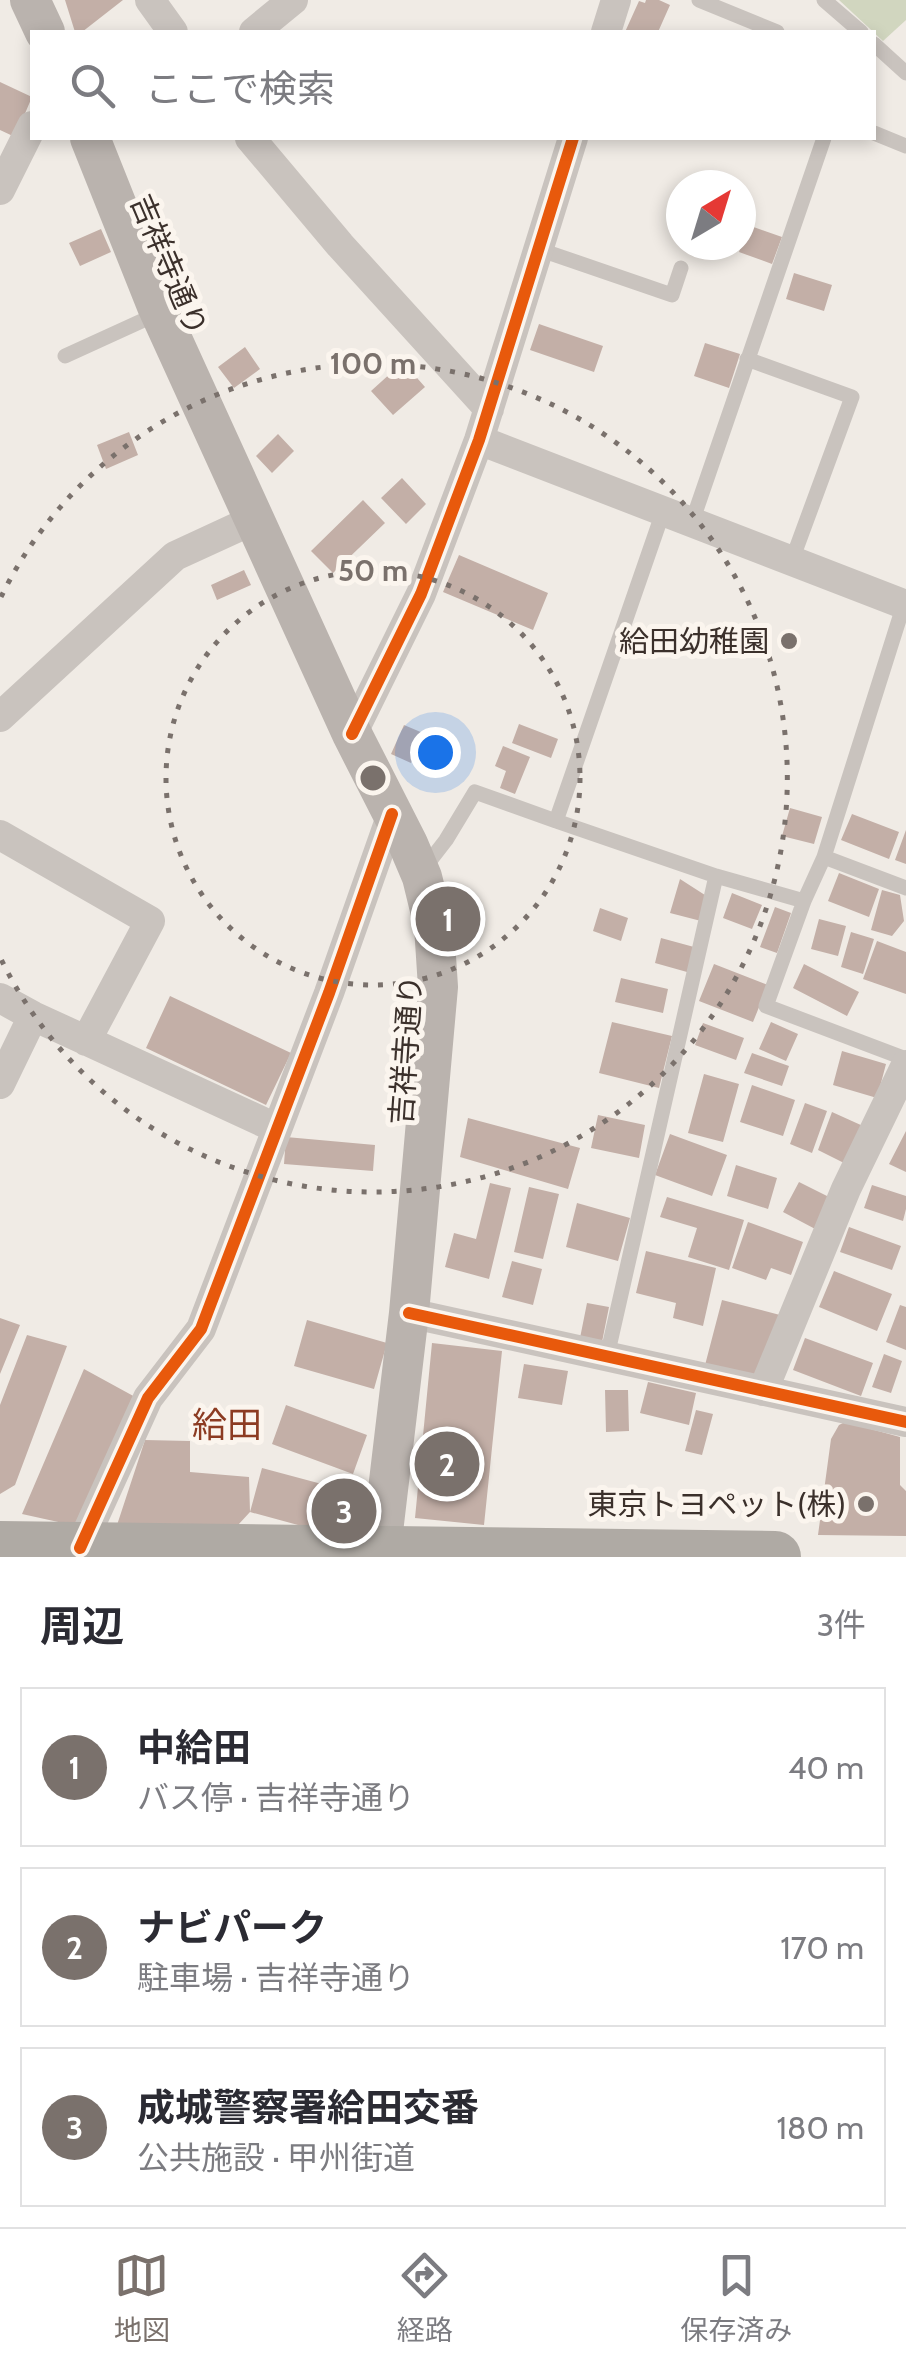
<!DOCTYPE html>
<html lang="ja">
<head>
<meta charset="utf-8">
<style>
  body { margin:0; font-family:Cabin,"Noto Sans JP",sans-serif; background:#f2f2f3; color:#2b2b33 }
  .compass { position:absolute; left:666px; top:170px; width:90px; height:90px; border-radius:50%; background:#fff; box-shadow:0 5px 15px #0003; rotate:38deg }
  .you { position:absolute; left:435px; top:752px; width:35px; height:35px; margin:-25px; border:8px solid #fff; border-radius:50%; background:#1a73e8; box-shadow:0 0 0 15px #1a73e833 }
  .badge { display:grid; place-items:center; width:65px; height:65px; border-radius:50%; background:#7a716c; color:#fff; font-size:32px; font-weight:700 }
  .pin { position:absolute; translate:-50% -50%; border:5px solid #fff; box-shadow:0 2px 10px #0006 }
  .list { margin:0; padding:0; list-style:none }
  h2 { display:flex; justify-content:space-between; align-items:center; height:130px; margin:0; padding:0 40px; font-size:42px }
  h2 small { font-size:32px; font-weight:400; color:#7c7c81 }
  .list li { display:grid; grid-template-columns:65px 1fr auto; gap:30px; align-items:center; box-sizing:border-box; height:160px; margin:0 20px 20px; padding:0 20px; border:2px solid #e1e1e2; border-radius:0px }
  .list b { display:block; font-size:38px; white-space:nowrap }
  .list p { margin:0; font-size:32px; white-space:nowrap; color:#7c7c81 }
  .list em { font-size:32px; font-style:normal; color:#7c7c81 }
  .icon { flex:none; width:55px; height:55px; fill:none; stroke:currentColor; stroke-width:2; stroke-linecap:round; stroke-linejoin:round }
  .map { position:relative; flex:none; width:906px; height:1557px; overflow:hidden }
  .search { position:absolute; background:#fff; box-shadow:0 5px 15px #0003; left:30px; right:30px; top:30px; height:110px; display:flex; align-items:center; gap:25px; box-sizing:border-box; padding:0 35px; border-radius:0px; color:#7c7c81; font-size:38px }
  .sheet { height:670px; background:#fff }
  nav { display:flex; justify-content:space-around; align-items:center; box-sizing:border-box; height:140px; border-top:2px solid #e1e1e2; background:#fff; font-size:28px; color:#7c7c81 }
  nav a { display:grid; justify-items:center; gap:5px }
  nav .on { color:#7a716c }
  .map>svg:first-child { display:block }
  .green { fill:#d1d6bf }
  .building { fill:#c3afa7 }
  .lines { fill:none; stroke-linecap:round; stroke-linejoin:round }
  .lane { stroke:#c9c3be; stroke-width:15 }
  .street { stroke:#c9c3be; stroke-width:30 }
  .secondary { stroke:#bab3ae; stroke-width:40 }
  .highway { stroke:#afaaa4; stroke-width:52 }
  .cycleway-casing { stroke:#fbf5ee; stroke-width:19 }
  .cycleway { stroke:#e8590c; stroke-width:12 }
  .ring { fill:none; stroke:#7a716c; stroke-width:5; stroke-dasharray:5 10 }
  .poi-dot { fill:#7a716c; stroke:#fbf5ee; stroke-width:4 }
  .labels { text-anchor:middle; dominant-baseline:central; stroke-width:10; stroke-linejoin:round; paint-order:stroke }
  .street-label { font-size:30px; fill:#3b302b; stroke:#fbf5ee }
  .poi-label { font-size:30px; fill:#3b302b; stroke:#fbf5ee; text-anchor:end }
  .quarter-label { font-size:35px; fill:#8c3b22; stroke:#fbf5ee }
  .centre { fill:#7a716c; stroke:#fbf5ee; stroke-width:5 }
  .ring-label { font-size:30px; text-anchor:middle; font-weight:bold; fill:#7a716c; stroke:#fbf5ee; stroke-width:10; stroke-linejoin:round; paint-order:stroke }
</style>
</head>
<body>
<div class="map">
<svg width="906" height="1557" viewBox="0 0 906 1557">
  <rect width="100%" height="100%" fill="#f0ebe5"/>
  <path class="green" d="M839 0H906V20L883 41Z"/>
  <path class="building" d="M65 0H123L82 32H75Z
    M646 0H659L670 5 658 32H625L639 1 645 3Z
    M0 82 32 97 15 137 0 130Z
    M748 225 782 237 772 264 739 252Z
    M101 229 111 252 80 266 69 243Z
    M794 273 832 285 824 311 786 299Z
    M539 324 603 346 594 372 530 350Z
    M705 343 740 354 729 388 694 376Z
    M245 347 260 369 234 388 218 367Z
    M403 362 425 387 393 415 371 391Z
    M129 432 138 455 106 469 97 445Z
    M278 434 294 451 272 473 256 456Z
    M402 478 426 504 406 524 381 498Z
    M363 500 385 523 333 573 311 551Z
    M459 555 548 593 533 630 443 592Z
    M244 570 251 585 217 600 211 585Z
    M519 724 558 739 551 758 512 743Z
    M404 725 423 733 411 763 391 754Z
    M503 746 530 757 515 794 500 788 506 771 495 766Z
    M790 808 822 817 814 844 782 836Z
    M852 814 899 832 889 859 841 840Z
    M906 830V864L895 860Z
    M839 873 879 889 869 917 828 901Z
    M680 879 708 897 701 921 670 913Z
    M882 890 900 895 904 921 892 936 871 930Z
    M732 893 762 905 752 929 723 918Z
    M775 907 791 913 777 953 760 947Z
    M600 908 628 918 621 941 593 931Z
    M819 919 846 926 838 956 811 949Z
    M851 932 874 939 863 974 841 967Z
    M661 938 694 947 687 972 655 963Z
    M877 941 906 952V994L863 979Z
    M714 964 768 985 753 1022 699 1001Z
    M804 964 859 992 847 1016 793 988Z
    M621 978 668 989 663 1013 615 1002Z
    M170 996 291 1053 266 1105 146 1048Z
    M612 1022 672 1036 659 1088 599 1073Z
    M771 1022 798 1034 786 1061 759 1049Z
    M703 1023 744 1038 736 1060 695 1045Z
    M842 1051 886 1064 877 1098 833 1085Z
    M752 1053 789 1066 782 1086 744 1073Z
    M704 1074 739 1084 723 1142 688 1133Z
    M752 1085 795 1100 783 1136 740 1122Z
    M805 1103 827 1111 812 1153 790 1144Z
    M832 1112 863 1126 846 1164 818 1150Z
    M598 1115 645 1125 639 1158 591 1148Z
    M468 1118 580 1148 568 1189 460 1157Z
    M906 1131V1172L889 1164Z
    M670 1134 727 1155 712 1196 655 1175Z
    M286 1137 375 1145 373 1171 284 1164Z
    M736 1165 777 1178 768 1209 727 1196Z
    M799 1182 835 1200 819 1231 783 1212Z
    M490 1183 511 1188 489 1279 445 1267 454 1233 476 1239Z
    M872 1185 906 1196V1209L903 1221 864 1208Z
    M529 1187 559 1194 543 1259 514 1252Z
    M667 1197 744 1220 729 1270 688 1257 697 1228 660 1217Z
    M577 1203 630 1218 618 1261 566 1247Z
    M748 1222 803 1242 791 1275 771 1268 766 1280 732 1268Z
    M849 1227 901 1246 892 1270 840 1252Z
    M646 1251 716 1268 703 1326 673 1318 676 1303 636 1293Z
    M512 1261 542 1269 533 1305 502 1297Z
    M834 1271 892 1294 877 1331 819 1307Z
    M722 1300 780 1315 762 1384 704 1369Z
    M587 1303 609 1307 601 1347 579 1343Z
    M900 1305 906 1307V1350L886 1342Z
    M0 1318 20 1325 0 1374Z
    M307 1320 387 1343 374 1389 294 1366Z
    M27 1335 67 1346 15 1485 0 1494V1405Z
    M805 1338 873 1363 861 1396 793 1370Z
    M432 1343 502 1351 484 1525 415 1518Z
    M884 1354 902 1361 891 1393 872 1387Z
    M524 1364 568 1371 562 1405 518 1398Z
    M84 1369 137 1398 81 1527 22 1514Z
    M648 1382 696 1393 689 1425 640 1413Z
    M605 1390H628L629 1431 606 1432Z
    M286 1405 367 1435 353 1474 272 1444Z
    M696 1410 713 1414 702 1455 685 1451Z
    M845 1422 900 1437V1485L906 1491V1536L818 1535 831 1439 839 1425Z
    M145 1440 190 1441V1472L249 1477 250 1512 238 1525H117Z
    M262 1468 359 1494 346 1538 250 1512Z"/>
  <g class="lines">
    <path class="lane" d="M699 0 777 32
      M824 0 861 32
      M874 44 906 73
      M874 133 906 146
      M538 249 672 295 681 268
      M65 356 157 314
      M747 359 852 397 792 560
      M663 512 556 821 716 876 804 901
      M692 522 824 138
      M904 604 824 857 804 901 766 1006 906 1059
      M824 857 906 888
      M422 871 446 840 475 792 556 821
      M607 1356 716 876"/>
    <path class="street" d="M150 0 173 32
      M254 32 293 0
      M606 32 616 0
      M250 138 340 245 489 409
      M0 190 32 126
      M479 440 906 605
      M0 717 175 556 253 520
      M352 734 421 594 479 440 573 138
      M0 835 150 921 86 1041
      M0 998 33 1016 276 1128
      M0 1084 33 1016
      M409 1313 906 1422
      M763 1391 846 1189 906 1065
      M80 1548 148 1398 201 1329 329 993 392 814"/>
    <path class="secondary" d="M30 0 45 32
      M90 138 157 306 352 734 408 844 422 877 434 926 438 987 409 1313 380 1557"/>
    <path class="highway" d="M0 1547 775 1557"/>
    <g class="cycleway-casing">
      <path id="cycleway" d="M352 734 421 594 479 440 573 138
        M409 1313 906 1422
        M80 1548 148 1398 201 1329 329 993 392 814"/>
    </g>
    <use href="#cycleway" class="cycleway"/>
  </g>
  <g class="ring">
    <circle cx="373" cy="778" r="207"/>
    <path d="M1 597A414 414 0 1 1 1 959"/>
  </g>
  <g class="poi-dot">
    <circle cx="789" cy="641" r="10"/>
    <circle cx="866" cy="1504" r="10"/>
  </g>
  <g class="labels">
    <g class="street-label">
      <text transform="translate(169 265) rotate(67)">吉祥寺通り</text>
      <text transform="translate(406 1050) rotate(-86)">吉祥寺通り</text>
    </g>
    <g class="poi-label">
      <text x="769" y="641">給田幼稚園</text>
      <text x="846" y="1504">東京トヨペット(株)</text>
    </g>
    <g class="quarter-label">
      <text x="227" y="1424">給田</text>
    </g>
  </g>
  <circle cx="373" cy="778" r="15" class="centre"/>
  <g class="ring-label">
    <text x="373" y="374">100 m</text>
    <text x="373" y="581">50 m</text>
  </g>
</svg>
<svg class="compass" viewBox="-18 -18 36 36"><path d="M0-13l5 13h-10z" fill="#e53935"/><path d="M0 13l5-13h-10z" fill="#7c7c81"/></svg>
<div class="you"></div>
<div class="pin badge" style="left:448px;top:919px">1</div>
<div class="pin badge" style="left:447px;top:1464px">2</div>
<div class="pin badge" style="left:344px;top:1511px">3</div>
<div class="search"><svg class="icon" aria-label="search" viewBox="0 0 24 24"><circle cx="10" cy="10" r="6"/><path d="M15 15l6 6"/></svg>ここで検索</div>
</div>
<section class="sheet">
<h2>周辺<small>3件</small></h2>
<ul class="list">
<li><span class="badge">1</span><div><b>中給田</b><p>バス停 · 吉祥寺通り</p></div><em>40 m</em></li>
<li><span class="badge">2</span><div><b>ナビパーク</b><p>駐車場 · 吉祥寺通り</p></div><em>170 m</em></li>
<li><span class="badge">3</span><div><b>成城警察署給田交番</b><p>公共施設 · 甲州街道</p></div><em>180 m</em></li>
</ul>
</section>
<nav>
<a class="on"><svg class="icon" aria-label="map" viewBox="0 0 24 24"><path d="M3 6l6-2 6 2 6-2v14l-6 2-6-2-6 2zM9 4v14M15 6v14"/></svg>地図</a>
<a><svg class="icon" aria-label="directions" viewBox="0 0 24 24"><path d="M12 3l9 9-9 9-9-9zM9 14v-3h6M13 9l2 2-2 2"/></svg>経路</a>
<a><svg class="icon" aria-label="saved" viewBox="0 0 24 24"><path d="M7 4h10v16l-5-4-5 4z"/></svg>保存済み</a>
</nav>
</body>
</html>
